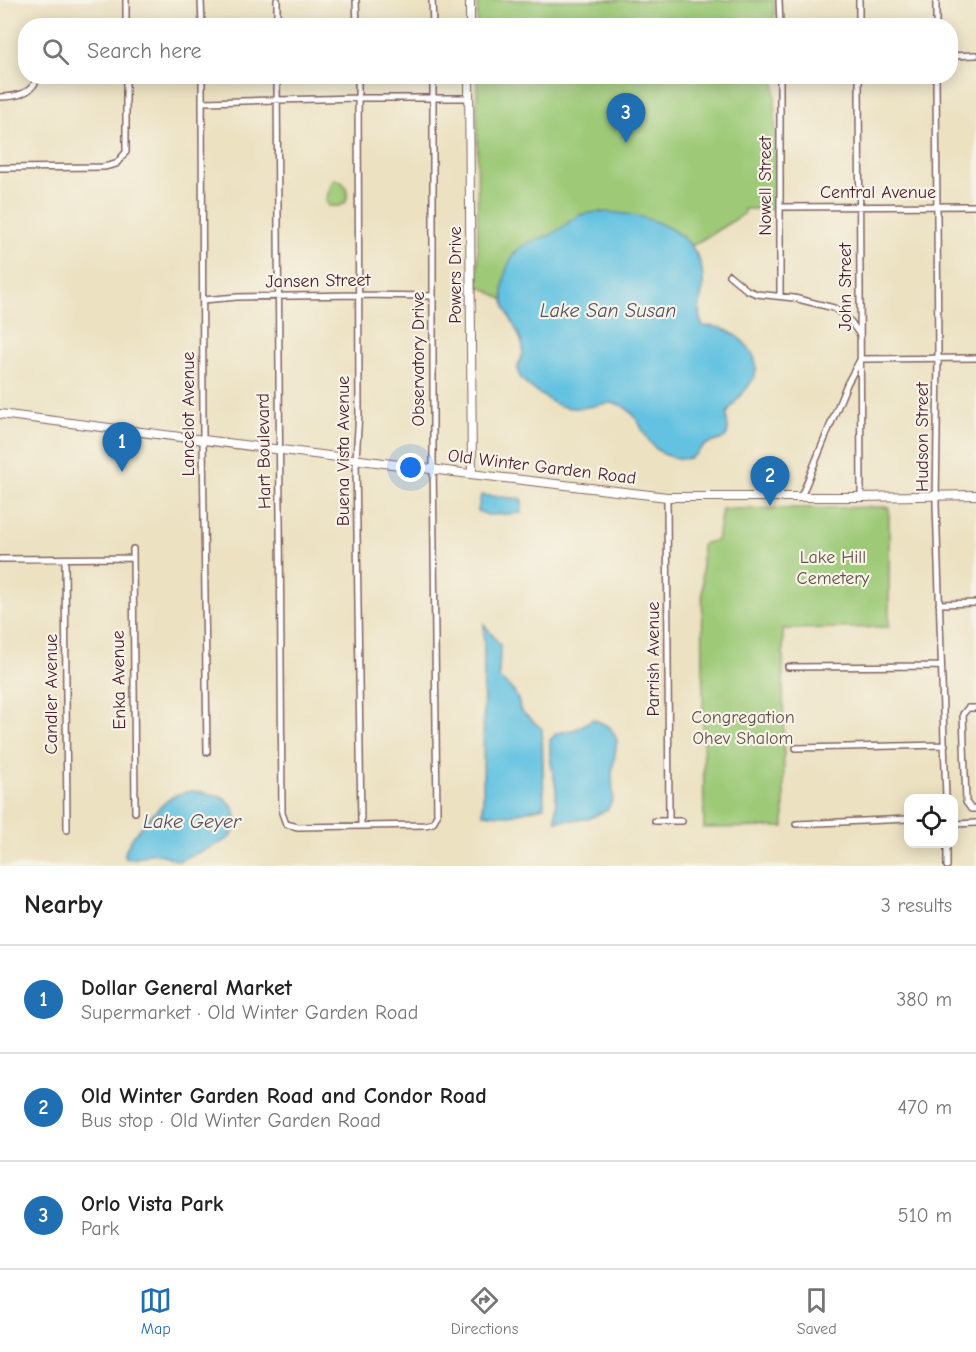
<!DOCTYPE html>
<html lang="en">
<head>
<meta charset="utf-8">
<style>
  body { margin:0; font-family:"Comic Neue",sans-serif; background:#f2f2f2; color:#222 }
  .controls { position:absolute; right:18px; bottom:18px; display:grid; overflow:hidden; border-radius:12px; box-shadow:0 3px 15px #0003 }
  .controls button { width:54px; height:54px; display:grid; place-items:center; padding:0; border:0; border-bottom:2px solid #e0e0e0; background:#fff; color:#222; font:30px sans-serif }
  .you { position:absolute; left:411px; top:468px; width:21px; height:21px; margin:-15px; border:4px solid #fff; border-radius:50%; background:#1a73e8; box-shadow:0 0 0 9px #1a73e833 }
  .badge { display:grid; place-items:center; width:39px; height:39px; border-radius:50%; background:#1f6fb2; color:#fff; font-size:20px; font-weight:700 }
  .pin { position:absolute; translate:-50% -50px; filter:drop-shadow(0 2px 3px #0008) }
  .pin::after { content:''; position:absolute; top:32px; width:21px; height:18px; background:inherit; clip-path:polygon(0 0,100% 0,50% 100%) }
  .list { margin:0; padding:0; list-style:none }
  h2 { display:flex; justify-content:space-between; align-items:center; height:78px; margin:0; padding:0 24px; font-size:26px }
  h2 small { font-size:20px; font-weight:400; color:#767676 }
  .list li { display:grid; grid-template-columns:39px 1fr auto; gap:18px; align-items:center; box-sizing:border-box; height:108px; padding:0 24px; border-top:2px solid #e0e0e0 }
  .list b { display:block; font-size:22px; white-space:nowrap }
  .list p { margin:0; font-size:20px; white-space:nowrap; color:#767676 }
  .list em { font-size:20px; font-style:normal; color:#767676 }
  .icon { flex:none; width:33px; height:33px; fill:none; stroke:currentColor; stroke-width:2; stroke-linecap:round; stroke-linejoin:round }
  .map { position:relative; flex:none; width:976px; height:866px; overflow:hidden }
  .search { position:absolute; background:#fff; box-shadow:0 3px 15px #0003; left:18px; right:18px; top:18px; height:66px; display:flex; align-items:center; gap:15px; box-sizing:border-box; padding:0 21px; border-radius:24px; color:#767676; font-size:22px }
  .sheet { height:402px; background:#fff }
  nav { display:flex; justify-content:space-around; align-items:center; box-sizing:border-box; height:84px; border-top:2px solid #e0e0e0; background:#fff; font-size:16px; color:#767676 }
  nav a { display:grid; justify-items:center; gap:3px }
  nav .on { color:#1f6fb2 }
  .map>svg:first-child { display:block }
  .green { fill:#9eca78; stroke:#747452; stroke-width:1.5 }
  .water { fill:#63c2e1; stroke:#567086; stroke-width:1.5 }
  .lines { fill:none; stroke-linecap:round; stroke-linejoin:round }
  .street-casing { stroke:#836360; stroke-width:8 }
  .secondary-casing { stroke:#836360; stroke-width:10 }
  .street { stroke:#fff; stroke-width:5 }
  .secondary { stroke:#fff; stroke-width:8 }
  .labels { text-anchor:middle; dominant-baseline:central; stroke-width:4.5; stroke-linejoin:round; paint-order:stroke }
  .street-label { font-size:18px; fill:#4a1f2b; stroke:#f7f3e8 }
  .park-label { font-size:18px; fill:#635242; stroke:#f7f3e8 }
  .water-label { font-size:20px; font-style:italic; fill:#525062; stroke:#f7f3e8 }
</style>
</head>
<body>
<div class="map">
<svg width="976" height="866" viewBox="0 0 976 866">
  <rect width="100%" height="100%" fill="#f7f3e8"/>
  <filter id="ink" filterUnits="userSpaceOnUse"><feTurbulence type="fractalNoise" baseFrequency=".0167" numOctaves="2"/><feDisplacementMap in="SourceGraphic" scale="12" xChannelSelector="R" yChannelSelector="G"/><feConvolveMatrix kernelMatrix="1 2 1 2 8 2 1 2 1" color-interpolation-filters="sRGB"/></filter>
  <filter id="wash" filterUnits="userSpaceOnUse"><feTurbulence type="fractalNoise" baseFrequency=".008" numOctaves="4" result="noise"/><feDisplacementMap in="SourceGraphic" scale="24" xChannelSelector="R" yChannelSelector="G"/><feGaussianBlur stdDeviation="1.35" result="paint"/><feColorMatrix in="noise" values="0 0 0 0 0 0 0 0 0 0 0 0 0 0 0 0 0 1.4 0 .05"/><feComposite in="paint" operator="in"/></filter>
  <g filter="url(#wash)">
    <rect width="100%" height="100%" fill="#ece2c2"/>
    <path class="green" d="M477 0H774V25H477Z
      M477 77H775L776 209H744V214L657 267 524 312 478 285Z
      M333 179C345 179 351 193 345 203L340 206H329L326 200Z
      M889 507V627L783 629 784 827 704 828 702 544 717 540 722 509Z"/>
    <path class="water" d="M598 212C643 212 705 229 703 285 702 298 695 314 703 326 709 326 715 326 721 328 740 335 765 357 753 379 747 391 735 400 728 412 724 420 732 431 725 437 720 442 710 441 704 446 699 449 696 456 690 458 687 459 680 459 677 458 642 453 646 419 623 406 609 399 593 408 578 408 559 410 545 398 530 387 504 366 528 363 522 343 518 330 509 319 505 306 500 287 505 260 521 247 529 241 540 239 550 235 561 230 569 220 580 215 585 213 592 213 598 212Z
      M481 495 522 499V513L488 515 478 511Z
      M484 624 500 645 499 678C511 687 519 695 520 710L542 729 544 807 510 815 483 814Z
      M593 719 610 727 617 740 612 773 613 798 608 809 588 819 556 821V788L550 757V740L557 733 576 729Z
      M192 791C210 793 233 795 236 817 237 825 235 832 229 838 217 847 192 854 178 861 169 857 159 852 149 854 140 856 135 861 125 858 121 844 161 804 174 796 180 793 186 792 192 791Z"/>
  </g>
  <g filter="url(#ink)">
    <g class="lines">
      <g class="street-casing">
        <path id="street" d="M126 0V26
          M201 0 202 26
          M277 0V26
          M356 0 357 26
          M432 0 433 26
          M779 0 780 26
          M859 0V26
          M936 0V26
          M950 56 976 55
          M202 76 203 440 207 752
          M277 76 282 813 286 824 298 827 426 825 433 823 437 815 433 460V76
          M358 76 359 413 356 459 361 825
          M780 76V296
          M859 76 861 497
          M936 76 938 358 936 505 946 798
          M0 97C16 97 33 94 38 76
          M203 102 358 98H469
          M0 168 104 167 116 164 126 152V76
          M780 207 976 206
          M729 275 747 290 757 294 794 298 834 308 851 322 860 335
          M203 300 237 297 358 295 433 296
          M861 359 976 358
          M667 497 669 821
          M801 497 847 384 860 360
          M133 549 135 812
          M0 559 133 558
          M65 559 67 830
          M939 604 976 603
          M788 667 941 666
          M976 708H968L963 714 966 802 971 809H976
          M796 748 945 745
          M655 821H682
          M796 824 908 819
          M954 824 976 823
          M947 844V866"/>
      </g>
      <g class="secondary-casing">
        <path id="secondary" d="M470 0V26
          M469 76 472 474
          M0 414 462 473 667 497H861L976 495"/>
      </g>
      <use href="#street" class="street"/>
      <use href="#secondary" class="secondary"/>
    </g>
  </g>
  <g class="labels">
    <g class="street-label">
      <text transform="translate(765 186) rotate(-90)">Nowell Street</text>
      <text x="878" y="192">Central Avenue</text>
      <text transform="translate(455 275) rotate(-90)">Powers Drive</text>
      <text transform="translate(318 281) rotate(-1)">Jansen Street</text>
      <text transform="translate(845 287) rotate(-90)">John Street</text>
      <text transform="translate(418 359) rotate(-90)">Observatory Drive</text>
      <text transform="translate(188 414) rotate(-90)">Lancelot Avenue</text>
      <text transform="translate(922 437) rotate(-90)">Hudson Street</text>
      <text transform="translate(264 451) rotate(-91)">Hart Boulevard</text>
      <text transform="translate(343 451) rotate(-90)">Buena Vista Avenue</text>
      <text transform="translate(542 467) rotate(7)">Old Winter Garden Road</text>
      <text transform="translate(653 659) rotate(-90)">Parrish Avenue</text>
      <text transform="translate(119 680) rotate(-91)">Enka Avenue</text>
      <text transform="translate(51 694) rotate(-90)">Candler Avenue</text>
    </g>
    <g class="park-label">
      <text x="833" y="557">Lake Hill<tspan x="833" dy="21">Cemetery</tspan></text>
      <text x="743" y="717">Congregation<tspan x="743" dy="21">Ohev Shalom</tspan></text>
    </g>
    <g class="water-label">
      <text x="608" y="310">Lake San Susan</text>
      <text x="192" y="821">Lake Geyer</text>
    </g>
  </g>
</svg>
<div class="controls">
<button><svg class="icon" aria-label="locate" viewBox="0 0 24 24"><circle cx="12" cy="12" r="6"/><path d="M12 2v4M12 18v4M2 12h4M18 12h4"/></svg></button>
</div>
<div class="you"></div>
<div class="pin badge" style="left:122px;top:472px">1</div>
<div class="pin badge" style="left:770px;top:506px">2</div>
<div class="pin badge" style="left:626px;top:143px">3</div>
<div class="search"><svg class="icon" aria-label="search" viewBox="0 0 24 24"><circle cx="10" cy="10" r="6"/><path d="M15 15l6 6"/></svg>Search here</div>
</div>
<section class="sheet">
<h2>Nearby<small>3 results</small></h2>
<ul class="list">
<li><span class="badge">1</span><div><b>Dollar General Market</b><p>Supermarket · Old Winter Garden Road</p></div><em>380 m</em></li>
<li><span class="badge">2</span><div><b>Old Winter Garden Road and Condor Road</b><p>Bus stop · Old Winter Garden Road</p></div><em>470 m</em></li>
<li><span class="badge">3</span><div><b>Orlo Vista Park</b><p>Park</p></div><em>510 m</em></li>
</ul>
</section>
<nav>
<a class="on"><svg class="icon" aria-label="map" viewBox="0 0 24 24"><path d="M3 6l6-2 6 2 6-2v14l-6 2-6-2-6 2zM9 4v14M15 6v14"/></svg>Map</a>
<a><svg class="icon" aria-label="directions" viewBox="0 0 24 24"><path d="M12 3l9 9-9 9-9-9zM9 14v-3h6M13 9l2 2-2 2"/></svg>Directions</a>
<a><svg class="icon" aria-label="saved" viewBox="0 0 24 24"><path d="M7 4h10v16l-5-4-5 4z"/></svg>Saved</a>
</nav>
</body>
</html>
